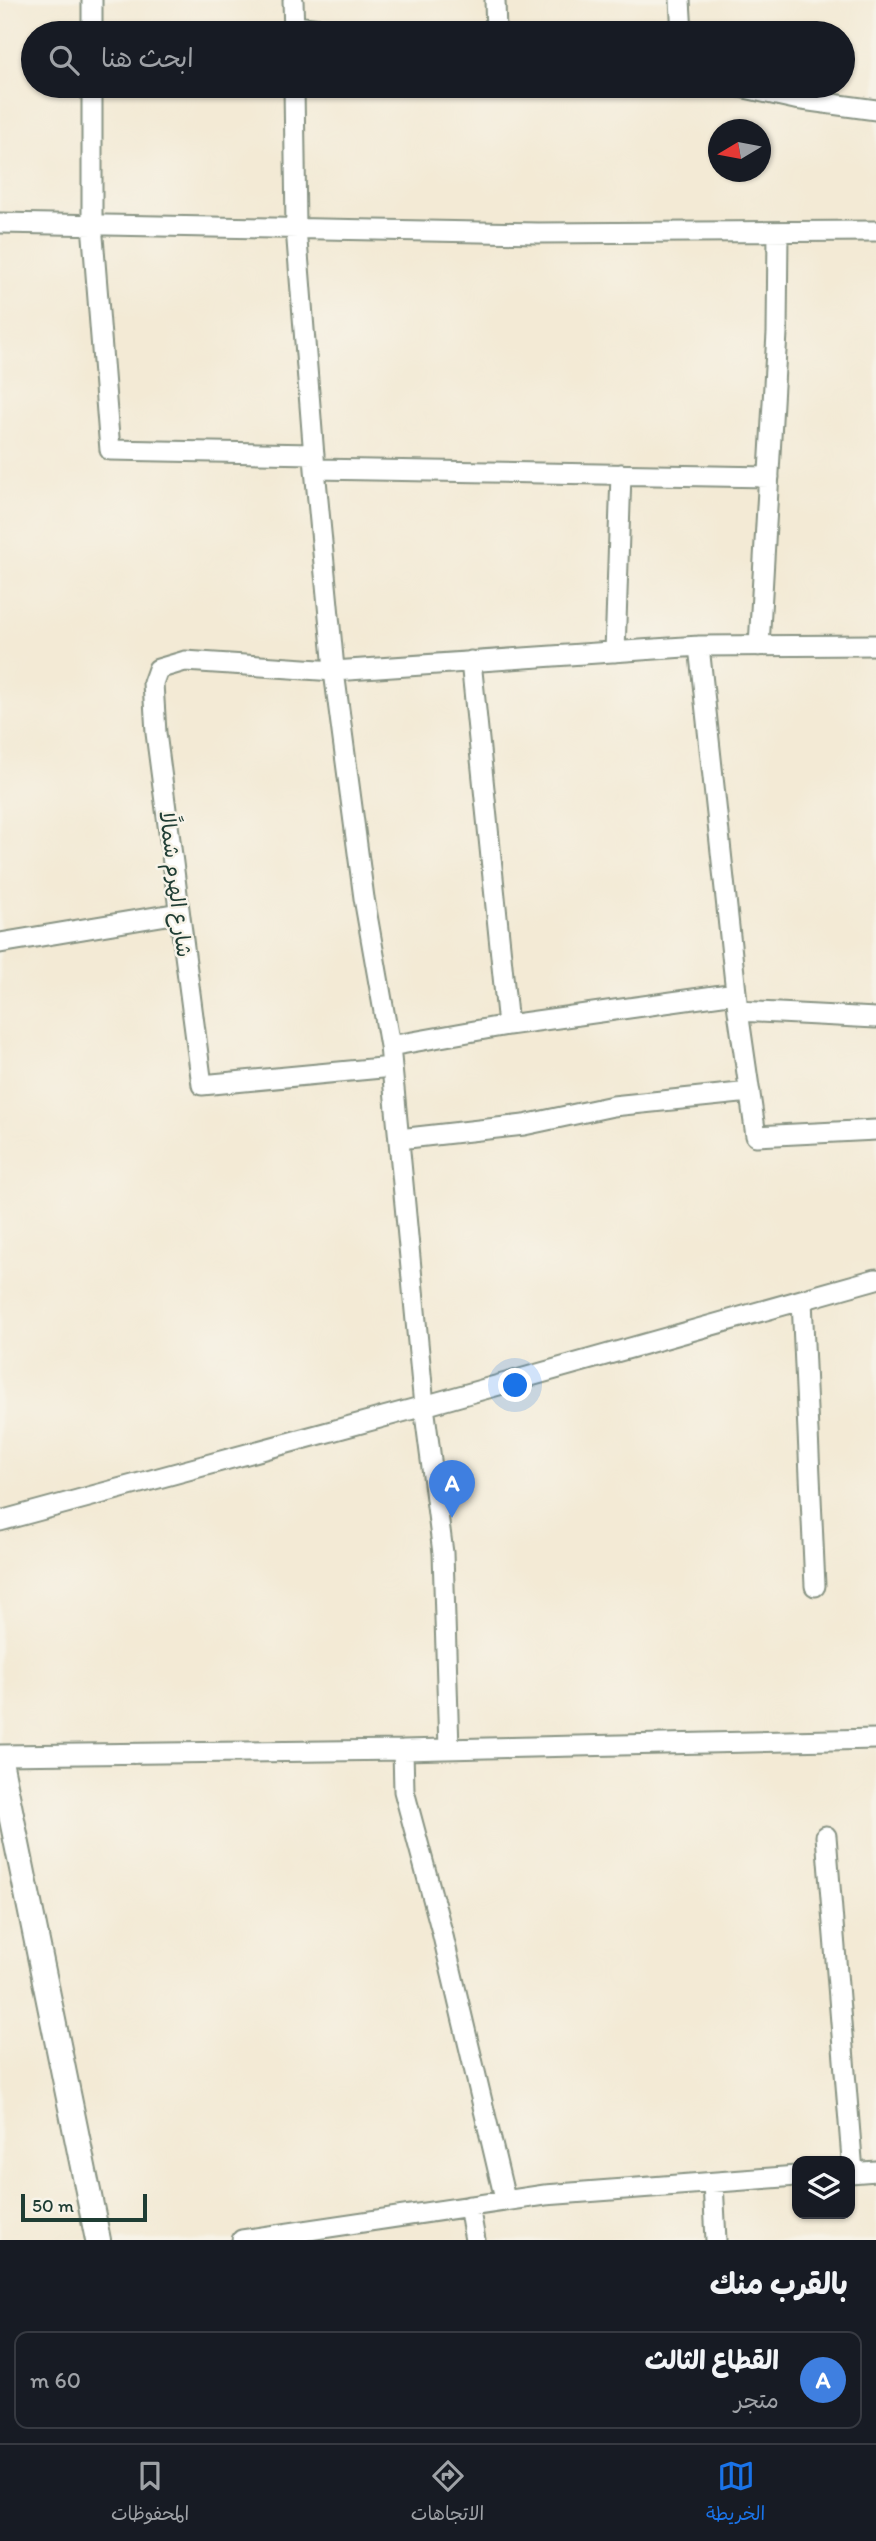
<!DOCTYPE html>
<html lang="ar">
<head>
<meta charset="utf-8">
<style>
  body { margin:0; font-family:Itim,"Playpen Sans Arabic",sans-serif; background:#20242c; color:#f1f3f6; direction:rtl }
  .controls { position:absolute; right:21px; bottom:21px; display:grid; overflow:hidden; border-radius:14px; box-shadow:0 2px 5px #0004 }
  .controls button { width:63px; height:63px; display:grid; place-items:center; padding:0; border:0; border-bottom:2px solid #363941; background:#171b24; color:#f1f3f6; font:35px sans-serif }
  .compass { position:absolute; left:708px; top:119px; width:63px; height:63px; border-radius:50%; background:#171b24; box-shadow:0 2px 5px #0004; rotate:260deg }
  .scale { position:absolute; left:21px; bottom:18px; width:126px; box-sizing:border-box; padding-left:7px; border:4px solid #1f3d34; border-top:0; font-size:19px; line-height:24px; white-space:nowrap; color:#1f3d34; -webkit-text-stroke:5px #f7f3e8; paint-order:stroke }
  .you { position:absolute; left:516px; top:1386px; width:24px; height:24px; margin:-18px; border:5px solid #fff; border-radius:50%; background:#1a73e8; box-shadow:0 0 0 10px #1a73e833 }
  .badge { display:grid; place-items:center; width:46px; height:46px; border-radius:50%; background:#1a73e8; color:#fff; font-size:23px; font-weight:700 }
  .pin { position:absolute; translate:-50% -58px; filter:drop-shadow(0 2px 4px #0008) }
  .pin::after { content:''; position:absolute; top:37px; width:24px; height:21px; background:inherit; clip-path:polygon(0 0,100% 0,50% 100%) }
  .list { margin:0; padding:0; list-style:none }
  h2 { display:flex; justify-content:space-between; align-items:center; height:91px; margin:0; padding:0 28px; font-size:30px }
  h2 small { font-size:23px; font-weight:400; color:#9ea1a6 }
  .list li { display:grid; grid-template-columns:46px 1fr auto; gap:21px; align-items:center; box-sizing:border-box; height:98px; margin:0 14px 14px; padding:0 14px; border:2px solid #363941; border-radius:14px }
  .list b { display:block; font-size:26px; white-space:nowrap }
  .list p { margin:0; font-size:23px; white-space:nowrap; color:#9ea1a6 }
  .list em { font-size:23px; font-style:normal; color:#9ea1a6 }
  .icon { flex:none; width:38px; height:38px; fill:none; stroke:currentColor; stroke-width:2; stroke-linecap:round; stroke-linejoin:round }
  .map { position:relative; flex:none; width:876px; height:2240px; overflow:hidden; direction:ltr }
  .search { position:absolute; background:#171b24; box-shadow:0 2px 5px #0004; left:21px; right:21px; top:21px; height:77px; display:flex; align-items:center; gap:18px; box-sizing:border-box; padding:0 24px; border-radius:38px; color:#9ea1a6; font-size:26px }
  .sheet { height:203px; background:#171b24 }
  nav { display:flex; justify-content:space-around; align-items:center; box-sizing:border-box; height:98px; border-top:2px solid #363941; background:#171b24; font-size:19px; color:#9ea1a6 }
  nav a { display:grid; justify-items:center; gap:4px }
  nav .on { color:#1a73e8 }
  .map>svg:first-child { display:block }
  .lines { fill:none; stroke-linecap:round; stroke-linejoin:round }
  .minor-casing { stroke:#899484; stroke-width:23 }
  .major-casing { stroke:#899484; stroke-width:28 }
  .minor { stroke:#fff; stroke-width:19 }
  .major { stroke:#fff; stroke-width:24 }
  .labels { text-anchor:middle; dominant-baseline:central; stroke-width:5; stroke-linejoin:round; paint-order:stroke }
  .street-label { font-size:21px; fill:#1f3d34; stroke:#f7f3e8 }
</style>
</head>
<body>
<div class="map">
<svg width="876" height="2240" viewBox="0 0 876 2240">
  <rect width="100%" height="100%" fill="#f7f3e8"/>
  <filter id="ink" filterUnits="userSpaceOnUse"><feTurbulence type="fractalNoise" baseFrequency=".0143" numOctaves="2"/><feDisplacementMap in="SourceGraphic" scale="14" xChannelSelector="R" yChannelSelector="G"/><feConvolveMatrix kernelMatrix="1 2 1 2 8 2 1 2 1" color-interpolation-filters="sRGB"/></filter>
  <filter id="wash" filterUnits="userSpaceOnUse"><feTurbulence type="fractalNoise" baseFrequency=".00686" numOctaves="4" result="noise"/><feDisplacementMap in="SourceGraphic" scale="28" xChannelSelector="R" yChannelSelector="G"/><feGaussianBlur stdDeviation="1.57" result="paint"/><feColorMatrix in="noise" values="0 0 0 0 0 0 0 0 0 0 0 0 0 0 0 0 0 1.4 0 .05"/><feComposite in="paint" operator="in"/></filter>
  <g filter="url(#wash)">
    <rect width="100%" height="100%" fill="#f3ead5"/>
  </g>
  <g filter="url(#ink)">
    <g class="lines">
      <g class="minor-casing">
        <path id="minor" d="M293 0 294 33
          M495 0 496 33
          M680 0 682 33
          M294 26 355 33
          M92 33V0
          M92 86V224L110 450 314 454
          M294 86 296 228 315 469 335 679 364 898 390 1046 424 1406 443 1553 449 1749
          M736 86 795 99 876 110
          M0 223 538 233 876 231
          M315 469 769 477
          M699 646 738 1011 756 1136 876 1130
          M759 646 777 333 778 232
          M615 652 621 474
          M471 661 508 1025
          M0 943 179 913
          M738 1011 876 1018
          M390 1046 508 1025 736 993
          M392 1067 202 1085 156 733 153 683 158 669 185 661 334 671 699 646 876 645
          M399 1139 524 1125 613 1106 750 1092
          M802 1300 815 1586
          M0 1521 424 1406 876 1279
          M403 1750 404 1791 442 1932 505 2199
          M0 1755 403 1750 876 1739
          M826 1836 853 2172
          M850 2173 876 2171
          M713 2183 716 2240
          M469 2206 475 2240
          M242 2240 545 2195 797 2176"/>
      </g>
      <g class="major-casing">
        <path id="major" d="M0 1761 98 2240"/>
      </g>
      <use href="#minor" class="minor"/>
      <use href="#major" class="major"/>
    </g>
  </g>
  <g class="labels">
    <g class="street-label">
      <text transform="translate(176 884) rotate(83)">شارع الهرم شمالًا</text>
    </g>
  </g>
</svg>
<div class="controls">
<button><svg class="icon" aria-label="layers" viewBox="0 0 24 24"><path d="M12 4l9 5-9 5-9-5zM3 14l9 5 9-5"/></svg></button>
</div>
<svg class="compass" viewBox="-18 -18 36 36"><path d="M0-13l5 13h-10z" fill="#e53935"/><path d="M0 13l5-13h-10z" fill="#9ea1a6"/></svg>
<div class="scale">50 m</div>
<div class="you"></div>
<div class="pin badge" style="left:452px;top:1518px;background:#3f7fe0">A</div>
<div class="search"><svg class="icon" aria-label="search" viewBox="0 0 24 24"><circle cx="10" cy="10" r="6"/><path d="M15 15l6 6"/></svg>ابحث هنا</div>
</div>
<section class="sheet">
<h2>بالقرب منك<small></small></h2>
<ul class="list">
<li><span class="badge" style="background:#3f7fe0">A</span><div><b>القطاع الثالث</b><p>متجر</p></div><em>60 m</em></li>
</ul>
</section>
<nav>
<a class="on"><svg class="icon" aria-label="map" viewBox="0 0 24 24"><path d="M3 6l6-2 6 2 6-2v14l-6 2-6-2-6 2zM9 4v14M15 6v14"/></svg>الخريطة</a>
<a><svg class="icon" aria-label="directions" viewBox="0 0 24 24"><path d="M12 3l9 9-9 9-9-9zM9 14v-3h6M13 9l2 2-2 2"/></svg>الاتجاهات</a>
<a><svg class="icon" aria-label="saved" viewBox="0 0 24 24"><path d="M7 4h10v16l-5-4-5 4z"/></svg>المحفوظات</a>
</nav>
</body>
</html>
